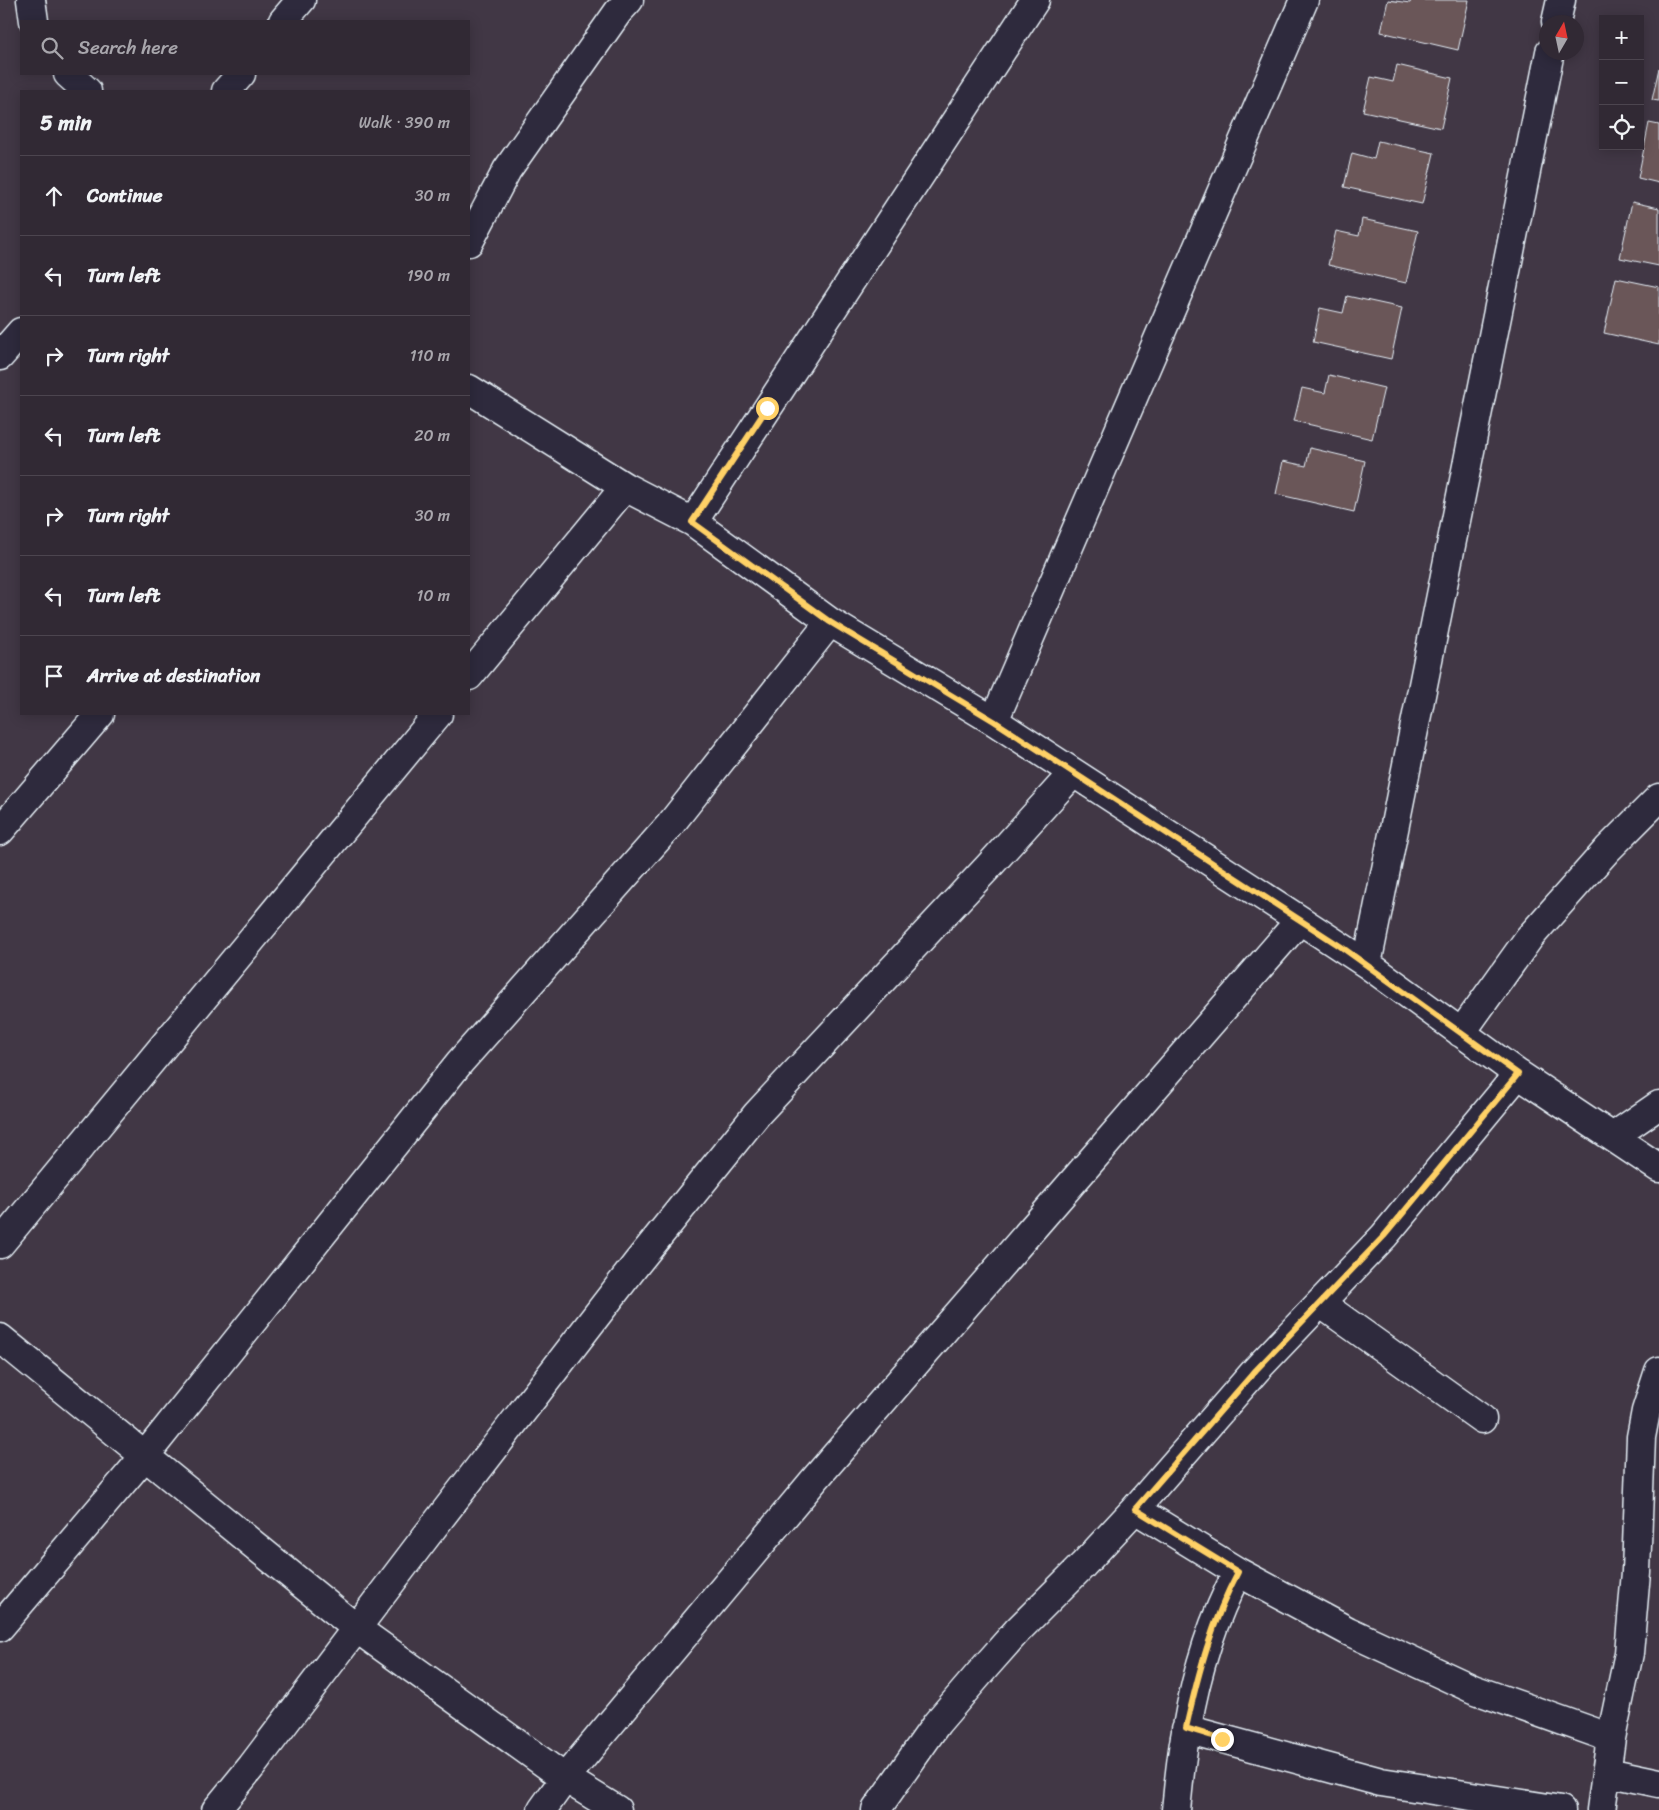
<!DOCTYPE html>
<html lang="en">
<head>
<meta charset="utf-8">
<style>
  body { margin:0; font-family:Sriracha,sans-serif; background:#3d3540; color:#f1f3f6 }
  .controls { position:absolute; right:15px; top:15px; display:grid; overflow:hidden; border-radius:0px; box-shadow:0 2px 12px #0003 }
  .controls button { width:45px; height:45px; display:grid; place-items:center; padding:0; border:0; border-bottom:1px solid #4c454f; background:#312934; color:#f1f3f6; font:25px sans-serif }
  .compass { position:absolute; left:1539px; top:15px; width:45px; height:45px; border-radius:50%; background:#312934; box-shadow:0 2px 12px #0003; rotate:9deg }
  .stop { position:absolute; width:15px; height:15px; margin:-11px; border:4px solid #ffd166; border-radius:50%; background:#fff }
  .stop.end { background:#ffd166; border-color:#fff; box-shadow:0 1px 5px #0008 }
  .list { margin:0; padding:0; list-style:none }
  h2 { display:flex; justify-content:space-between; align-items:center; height:65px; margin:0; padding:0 20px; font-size:21px }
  h2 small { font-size:16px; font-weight:400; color:#a8a6ac }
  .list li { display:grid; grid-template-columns:32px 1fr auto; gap:15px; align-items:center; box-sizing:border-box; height:80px; padding:0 20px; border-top:1px solid #4c454f }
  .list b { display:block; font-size:19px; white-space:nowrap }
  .list em { font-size:16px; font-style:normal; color:#a8a6ac }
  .icon { flex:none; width:28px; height:28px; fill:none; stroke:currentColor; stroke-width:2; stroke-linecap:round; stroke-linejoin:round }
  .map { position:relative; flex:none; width:1659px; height:1810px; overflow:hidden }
  .search { position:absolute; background:#312934; box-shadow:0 2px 12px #0003; left:20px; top:20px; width:450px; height:55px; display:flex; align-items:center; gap:12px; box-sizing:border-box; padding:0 18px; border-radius:0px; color:#a8a6ac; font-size:19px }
  .panel { position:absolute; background:#312934; box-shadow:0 2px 12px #0003; left:20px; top:90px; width:450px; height:625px; border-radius:0px }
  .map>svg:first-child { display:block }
  .building { fill:#6b5659; stroke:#e8f1f8 }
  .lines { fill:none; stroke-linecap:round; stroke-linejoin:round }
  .minor-casing { stroke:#e8f1f8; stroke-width:31 }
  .minor { stroke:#2f2a3d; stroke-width:28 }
  .route { stroke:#ffd166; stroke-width:6 }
</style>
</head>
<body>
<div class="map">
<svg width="1659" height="1810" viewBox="0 0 1659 1810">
  <rect width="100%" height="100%" fill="#413745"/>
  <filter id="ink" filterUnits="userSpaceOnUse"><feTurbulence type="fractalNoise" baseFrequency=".02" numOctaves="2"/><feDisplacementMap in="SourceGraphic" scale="10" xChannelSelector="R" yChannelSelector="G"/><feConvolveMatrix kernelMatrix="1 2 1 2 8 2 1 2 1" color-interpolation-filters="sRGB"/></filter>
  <g filter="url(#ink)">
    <path class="building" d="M1388 0 1410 3 1411 0H1469L1458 50 1381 32Z
      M1397 65 1452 78 1441 128 1363 111 1371 77 1393 82Z
      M1659 68V101L1652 100Z
      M1649 123 1659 125V183L1638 178Z
      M1378 141 1434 153 1422 204 1344 187 1352 153 1374 159Z
      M1632 202 1659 208V266L1620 258Z
      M1362 219 1418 231 1406 283 1328 265 1336 231 1359 236Z
      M1616 278 1659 287V345L1604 333Z
      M1347 296 1402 308 1391 359 1313 342 1320 308 1343 313Z
      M1329 375 1384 388 1372 439 1294 421 1302 388 1325 393Z
      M1310 448 1365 461 1354 512 1276 494 1283 461 1306 466Z"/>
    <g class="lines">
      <g class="minor-casing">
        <path id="minor" d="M31 0 34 21
          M283 21 301 0
          M1556 22 1561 0
          M68 74 87 91
          M226 91 241 74
          M469 242 507 170 618 12 629 0
          M0 356 21 332
          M469 389 625 487 693 522 830 622 994 721 1300 920 1367 964 1518 1074 1659 1168
          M693 522 1035 0
          M469 676 625 487
          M994 721 1304 0
          M0 831 100 714
          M1367 964 1550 52
          M1461 1033 1529 938 1608 849 1659 798
          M1614 1136 1659 1105
          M0 1244 438 714
          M1320 1303 1482 1419
          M0 1338 356 1628 565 1778 617 1810
          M1135 1509 1256 1370 1384 1236 1518 1074
          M0 1627 144 1457 460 1062 670 825 830 622
          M1186 1729 1381 1782 1561 1810
          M1607 1772 1659 1783
          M216 1810 252 1766 424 1539 637 1263 757 1114 989 866 1073 773
          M542 1810 565 1778 815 1479 1300 920
          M876 1810 937 1723 986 1666 1017 1631 1083 1565 1135 1509 1238 1572 1348 1631 1473 1689 1611 1738
          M1176 1810C1179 1782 1181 1754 1187 1727 1196 1674 1212 1620 1238 1572
          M1601 1810 1611 1738 1629 1653 1636 1572 1641 1437 1646 1411 1659 1371"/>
      </g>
      <use href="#minor" class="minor"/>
    </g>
  </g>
  <g class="lines" filter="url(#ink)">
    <path class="route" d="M767 408 692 522 830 622 994 721 1340 946 1518 1074 1384 1236 1256 1370 1135 1509 1238 1572C1212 1621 1198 1674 1186 1728L1222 1739"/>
  </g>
</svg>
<div class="controls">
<button>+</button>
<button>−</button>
<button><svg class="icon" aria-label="locate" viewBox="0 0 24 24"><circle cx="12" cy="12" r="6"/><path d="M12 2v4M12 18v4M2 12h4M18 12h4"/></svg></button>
</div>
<svg class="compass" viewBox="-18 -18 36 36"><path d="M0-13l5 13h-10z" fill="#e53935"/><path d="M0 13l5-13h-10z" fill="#a8a6ac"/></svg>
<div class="stop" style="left:767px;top:408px"></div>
<div class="stop end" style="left:1222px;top:1739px"></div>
<div class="search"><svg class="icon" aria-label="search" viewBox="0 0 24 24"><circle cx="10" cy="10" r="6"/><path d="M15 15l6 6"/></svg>Search here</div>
<section class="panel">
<h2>5 min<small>Walk · 390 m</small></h2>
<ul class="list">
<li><svg class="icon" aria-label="ahead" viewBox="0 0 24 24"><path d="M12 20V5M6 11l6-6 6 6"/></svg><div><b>Continue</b></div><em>30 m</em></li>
<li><svg class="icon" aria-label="left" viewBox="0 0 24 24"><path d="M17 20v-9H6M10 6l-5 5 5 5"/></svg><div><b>Turn left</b></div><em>190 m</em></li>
<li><svg class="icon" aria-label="right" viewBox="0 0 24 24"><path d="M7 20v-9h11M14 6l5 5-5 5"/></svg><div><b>Turn right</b></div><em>110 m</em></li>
<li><svg class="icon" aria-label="left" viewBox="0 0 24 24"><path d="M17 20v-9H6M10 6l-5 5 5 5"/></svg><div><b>Turn left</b></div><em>20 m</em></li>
<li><svg class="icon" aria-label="right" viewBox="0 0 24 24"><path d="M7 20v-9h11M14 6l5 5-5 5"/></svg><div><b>Turn right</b></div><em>30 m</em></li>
<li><svg class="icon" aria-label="left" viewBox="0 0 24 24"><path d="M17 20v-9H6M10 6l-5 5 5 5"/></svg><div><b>Turn left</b></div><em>10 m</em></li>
<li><svg class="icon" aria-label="arrive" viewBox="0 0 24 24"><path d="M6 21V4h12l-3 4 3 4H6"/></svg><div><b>Arrive at destination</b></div></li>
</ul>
</section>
</div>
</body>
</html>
